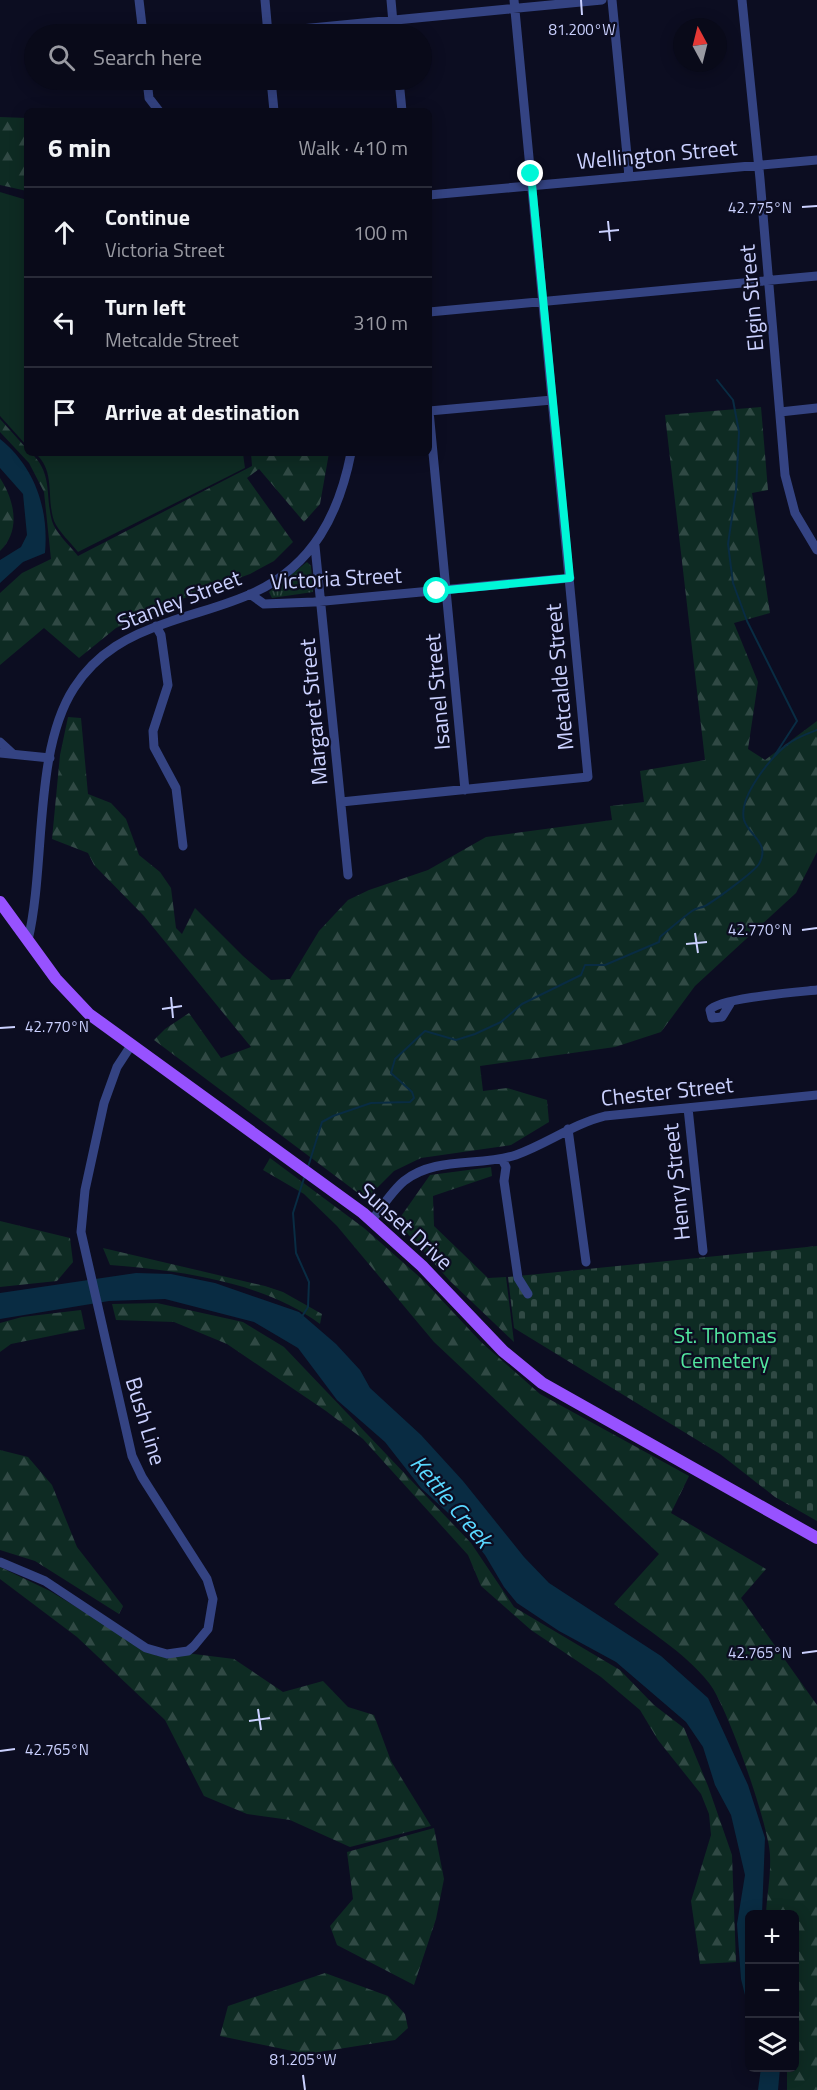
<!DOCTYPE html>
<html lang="en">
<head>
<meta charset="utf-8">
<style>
  body { margin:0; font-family:"Titillium Web",sans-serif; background:#171826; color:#f1f3f6 }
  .controls { position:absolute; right:18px; bottom:18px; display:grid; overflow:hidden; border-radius:9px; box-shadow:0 3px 15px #0003 }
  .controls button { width:54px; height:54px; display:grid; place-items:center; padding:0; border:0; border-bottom:2px solid #292b38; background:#090a19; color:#f1f3f6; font:30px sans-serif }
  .compass { position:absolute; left:673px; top:18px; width:54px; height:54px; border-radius:50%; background:#090a19; box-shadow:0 3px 15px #0003; rotate:353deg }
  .stop { position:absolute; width:18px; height:18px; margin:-14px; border:4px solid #00f6d7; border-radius:50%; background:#fff }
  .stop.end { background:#00f6d7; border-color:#fff; box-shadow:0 2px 6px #0008 }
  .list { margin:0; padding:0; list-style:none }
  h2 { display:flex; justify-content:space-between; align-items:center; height:78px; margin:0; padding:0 24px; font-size:26px }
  h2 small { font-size:20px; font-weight:400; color:#999aa2 }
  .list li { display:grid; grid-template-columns:39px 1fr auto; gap:18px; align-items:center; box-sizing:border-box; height:90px; padding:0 24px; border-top:2px solid #292b38 }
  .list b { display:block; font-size:22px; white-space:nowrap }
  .list p { margin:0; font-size:20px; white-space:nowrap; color:#999aa2 }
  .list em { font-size:20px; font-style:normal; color:#999aa2 }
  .icon { flex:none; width:33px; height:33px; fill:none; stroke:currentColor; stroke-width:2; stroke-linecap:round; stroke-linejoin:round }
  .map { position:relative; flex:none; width:817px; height:2090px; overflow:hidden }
  .search { position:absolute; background:#090a19; box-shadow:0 3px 15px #0003; left:24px; top:24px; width:408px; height:66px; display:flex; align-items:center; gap:15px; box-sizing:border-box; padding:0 21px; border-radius:33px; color:#999aa2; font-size:22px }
  .panel { position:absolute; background:#090a19; box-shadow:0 3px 15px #0003; left:24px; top:108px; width:408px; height:348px; border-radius:9px }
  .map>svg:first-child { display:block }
  .grass { fill:url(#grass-tufts) }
  .forest { fill:url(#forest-firs) }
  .cemetery { fill:url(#cemetery-stones) }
  .green { fill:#0e2b23 }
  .water { fill:#092c43 }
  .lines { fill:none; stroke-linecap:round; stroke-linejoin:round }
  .stream { stroke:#092c43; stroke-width:2 }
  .minor { stroke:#344382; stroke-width:9 }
  .major { stroke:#9752ff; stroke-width:12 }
  .route { stroke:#00f6d7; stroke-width:8 }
  .ticks { fill:none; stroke:#cbd1ff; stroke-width:2 }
  .labels { text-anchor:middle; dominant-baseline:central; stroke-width:4.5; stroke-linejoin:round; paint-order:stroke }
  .street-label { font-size:22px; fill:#cbd1ff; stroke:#0c0d21 }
  .park-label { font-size:22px; fill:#52e59e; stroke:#0c0d21 }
  .water-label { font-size:24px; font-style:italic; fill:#59d8ff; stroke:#0c0d21 }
  .ticks-label { font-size:15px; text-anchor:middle; fill:#cbd1ff; stroke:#0c0d21; stroke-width:4.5; stroke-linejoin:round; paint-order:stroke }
</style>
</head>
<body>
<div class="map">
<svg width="817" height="2090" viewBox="0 0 817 2090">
  <defs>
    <pattern id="grass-tufts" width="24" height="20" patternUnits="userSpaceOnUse" patternTransform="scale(1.5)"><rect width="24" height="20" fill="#0e2b23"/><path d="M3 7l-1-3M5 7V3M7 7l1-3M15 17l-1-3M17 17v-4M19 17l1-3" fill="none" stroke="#304944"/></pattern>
    <pattern id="forest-firs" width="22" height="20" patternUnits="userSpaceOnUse" patternTransform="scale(1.5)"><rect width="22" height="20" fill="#0e2b23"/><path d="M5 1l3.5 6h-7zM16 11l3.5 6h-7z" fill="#304944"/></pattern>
    <pattern id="cemetery-stones" width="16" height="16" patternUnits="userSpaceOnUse" patternTransform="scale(1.5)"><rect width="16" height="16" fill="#0e2b23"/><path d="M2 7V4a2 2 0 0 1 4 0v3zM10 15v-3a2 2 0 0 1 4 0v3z" fill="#304944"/></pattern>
  </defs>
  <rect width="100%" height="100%" fill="#0c0d21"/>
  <path class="grass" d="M307 562 311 566 313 592 272 598 269 592Z"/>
  <path class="forest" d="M0 117 27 118V191L0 185Z
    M761 407 768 490 752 493 770 613 734 623 758 682 748 749 765 760 817 721V852L796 893 695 986 661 1032 615 1047 480 1066 483 1091 507 1088 547 1100 549 1122 511 1145 421 1158 394 1171 366 1199 154 1040 165 1029 189 1013 221 1058 251 1047 144 916 94 865 88 853 52 839 60 755 68 717 81 718 88 794 111 803 126 819 139 855 160 872 171 888 176 928 182 934 195 908 243 956 271 980 290 979 319 931 348 900 369 890 428 870 486 837 612 820 610 806 644 802 640 771 705 760 665 415Z
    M0 419 27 449V453H31C53 473 45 495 52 521 55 532 70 546 78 556L252 466 251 453H329L320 504 304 522 259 469 247 478 293 542 274 561 250 574 179 600 116 628 79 658 44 628 0 665V593L22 573 51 559 44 492 29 463 0 432Z
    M0 478C15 501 21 531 0 551Z
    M270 1158 364 1228 423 1280 481 1342 540 1394 689 1476 671 1513 766 1569 741 1598 817 1705V2090H787V2068H794V1914H766C767 1895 771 1875 770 1855 769 1826 727 1705 709 1683 684 1651 645 1629 614 1604L659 1554 434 1342 337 1226 304 1194 263 1170Z
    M491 1167 492 1176 433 1196 434 1226 488 1278 506 1277 514 1342 450 1281 397 1222 430 1175Z
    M0 1221 70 1238 73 1262 57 1281 0 1287Z
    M103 1248 265 1286 283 1292 322 1314 320 1324C265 1282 177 1270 110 1265Z
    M157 1303 243 1322 284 1347 471 1543 514 1607 620 1670 654 1705 684 1728 708 1786 732 1855 736 1962 700 1964 691 1901 711 1835 709 1814 701 1794 658 1740 640 1710 601 1677 531 1630 481 1586 468 1555 363 1439 326 1411 227 1344 174 1322 116 1320 112 1304Z
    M81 1310 85 1329 11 1344 0 1352V1323L22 1317Z
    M0 1450 28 1457 52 1485 77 1547 123 1606 119 1614 35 1561 0 1550Z
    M0 1567 50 1591 157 1656 186 1653 234 1659 283 1692 323 1681 348 1707 374 1715 391 1761 431 1826 350 1847 290 1820 247 1814 204 1796 165 1720 77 1637 0 1579Z
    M434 1828 444 1879 436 1919 414 1985 337 1945 330 1926 353 1899 347 1852Z
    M325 1973 388 1996 405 2014 408 2028 395 2040 307 2054 220 2036 228 2006Z"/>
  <path class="cemetery" d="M817 1246V1521L775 1497 720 1454 514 1328 508 1277Z"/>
  <path class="green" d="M0 192 27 200V446L0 416Z
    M35 453H243L245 468 78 552C71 543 58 531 54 521 46 497 56 471 35 453Z"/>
  <path class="water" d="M0 439C35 467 49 509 45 553L23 562 0 583V560L21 547 27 535 23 494 0 468Z
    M136 1273 171 1274 215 1283 299 1312 336 1344 360 1370 370 1388 421 1435 463 1481 524 1557 549 1583 661 1656 708 1698 748 1785 765 1838 762 1914H750L749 2011 741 1979 737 1924 745 1875 731 1815 715 1785 703 1747 686 1722 616 1662 559 1631 517 1603 504 1587 485 1555 457 1521 421 1488 385 1442 337 1400 298 1348 254 1322 165 1299 109 1301 0 1319V1293Z
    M761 2068H780L778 2090H758Z"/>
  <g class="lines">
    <path class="stream" d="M717 380 733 400 739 432 736 490 728 544 733 583 747 621 797 721 773 758
      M308 1167 322 1122 333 1116 371 1103 410 1102 414 1098 412 1092 391 1073 395 1059 425 1031 456 1040 475 1034 501 1022 522 1004 581 975 585 965H605L659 942 660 937C671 928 681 919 692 911 696 908 701 908 705 906 714 901 754 872 759 864 771 843 749 836 744 820 738 797 771 757 788 744 797 737 807 734 817 730
      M301 1318 308 1307 309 1282 296 1253 293 1213 305 1175"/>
    <path class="minor" d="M139 0 143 34
      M265 0 268 34
      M391 0 394 34
      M612 0 629 176
      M742 0 760 179 785 475 795 513 817 550
      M250 34 602 0
      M147 80 149 98 159 111
      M271 80 274 111
      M399 80 402 111
      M429 195 817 160
      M429 312 817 276
      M429 411 465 790
      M429 411 552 400
      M780 412 817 408
      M315 546 348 875
      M250 594 264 604 314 602 570 578
      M156 626 161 635 168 685 153 731 154 747 176 788 183 846
      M0 742 12 753
      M0 753 50 758
      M341 802 588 777 514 0
      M28 940C46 865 33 751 74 688 97 652 130 635 169 622 197 612 228 605 255 592 313 565 339 514 351 453
      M730 1004 722 1017 712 1018 710 1010C719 998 798 992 817 990
      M688 1108 703 1251
      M568 1129 586 1262
      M502 1159 506 1167 504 1181 518 1278 528 1294
      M372 1220C382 1207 392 1191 404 1181 435 1156 480 1167 516 1155 547 1144 573 1124 605 1116L817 1095
      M0 1562 45 1581 146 1648 167 1654 188 1651 194 1646 208 1629 213 1599 207 1579 142 1477 132 1456 81 1232 85 1190 104 1103 117 1067 132 1044"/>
    <path class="major" d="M0 902 56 979 89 1014 363 1213 422 1266 503 1351 542 1383 817 1538"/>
  </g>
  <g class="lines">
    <path class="route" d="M437 591 570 578 531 174"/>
  </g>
  <path class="ticks" d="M581 0 582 15M802 207 817 206M608 221 610 241M599 232 619 230M802 930 817 928M695 933 698 953M686 944 707 942M171 997 173 1018M162 1009 182 1006M0 1028 15 1027M802 1653 817 1651M258 1709 261 1730M249 1721 270 1718M0 1751 15 1749M303 2075 305 2090"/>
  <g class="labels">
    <g class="street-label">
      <text transform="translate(657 154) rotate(-5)">Wellington Street</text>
      <text transform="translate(751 298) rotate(-95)">Elgin Street</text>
      <text transform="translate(336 578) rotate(-3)">Victoria Street</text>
      <text transform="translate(179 600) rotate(-21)">Stanley Street</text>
      <text transform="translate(559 677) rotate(-95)">Metcalde Street</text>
      <text transform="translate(437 692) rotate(-95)">Isanel Street</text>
      <text transform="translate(313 712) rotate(-95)">Margaret Street</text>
      <text transform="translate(667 1091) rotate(-6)">Chester Street</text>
      <text transform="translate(676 1182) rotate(-96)">Henry Street</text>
      <text transform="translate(406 1226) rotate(42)">Sunset Drive</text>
      <text transform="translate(146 1421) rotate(73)">Bush Line</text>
    </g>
    <g class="park-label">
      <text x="725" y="1335">St. Thomas<tspan x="725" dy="25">Cemetery</tspan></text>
    </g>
    <g class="water-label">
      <text transform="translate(452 1501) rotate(50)">Kettle Creek</text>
    </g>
  </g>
  <g class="ticks-label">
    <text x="582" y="35">81.200°W</text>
    <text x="760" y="213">42.775°N</text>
    <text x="760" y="935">42.770°N</text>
    <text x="57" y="1032">42.770°N</text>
    <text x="760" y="1658">42.765°N</text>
    <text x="57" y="1755">42.765°N</text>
    <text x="303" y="2065">81.205°W</text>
  </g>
</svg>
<div class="controls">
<button>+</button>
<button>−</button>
<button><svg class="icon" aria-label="layers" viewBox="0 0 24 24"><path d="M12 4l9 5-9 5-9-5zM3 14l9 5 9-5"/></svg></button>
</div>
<svg class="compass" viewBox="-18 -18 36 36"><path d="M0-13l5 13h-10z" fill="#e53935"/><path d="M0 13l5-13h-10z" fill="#999aa2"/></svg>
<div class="stop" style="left:437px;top:591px"></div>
<div class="stop end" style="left:531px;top:174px"></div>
<div class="search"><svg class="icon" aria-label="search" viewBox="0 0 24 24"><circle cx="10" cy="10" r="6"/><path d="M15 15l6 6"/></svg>Search here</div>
<section class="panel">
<h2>6 min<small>Walk · 410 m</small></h2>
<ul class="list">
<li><svg class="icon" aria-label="ahead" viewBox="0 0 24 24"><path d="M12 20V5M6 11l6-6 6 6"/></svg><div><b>Continue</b><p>Victoria Street</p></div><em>100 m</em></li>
<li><svg class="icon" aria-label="left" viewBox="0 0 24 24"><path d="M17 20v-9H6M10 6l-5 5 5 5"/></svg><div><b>Turn left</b><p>Metcalde Street</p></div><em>310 m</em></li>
<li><svg class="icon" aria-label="arrive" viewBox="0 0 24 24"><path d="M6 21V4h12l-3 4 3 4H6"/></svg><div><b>Arrive at destination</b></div></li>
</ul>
</section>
</div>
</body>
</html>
